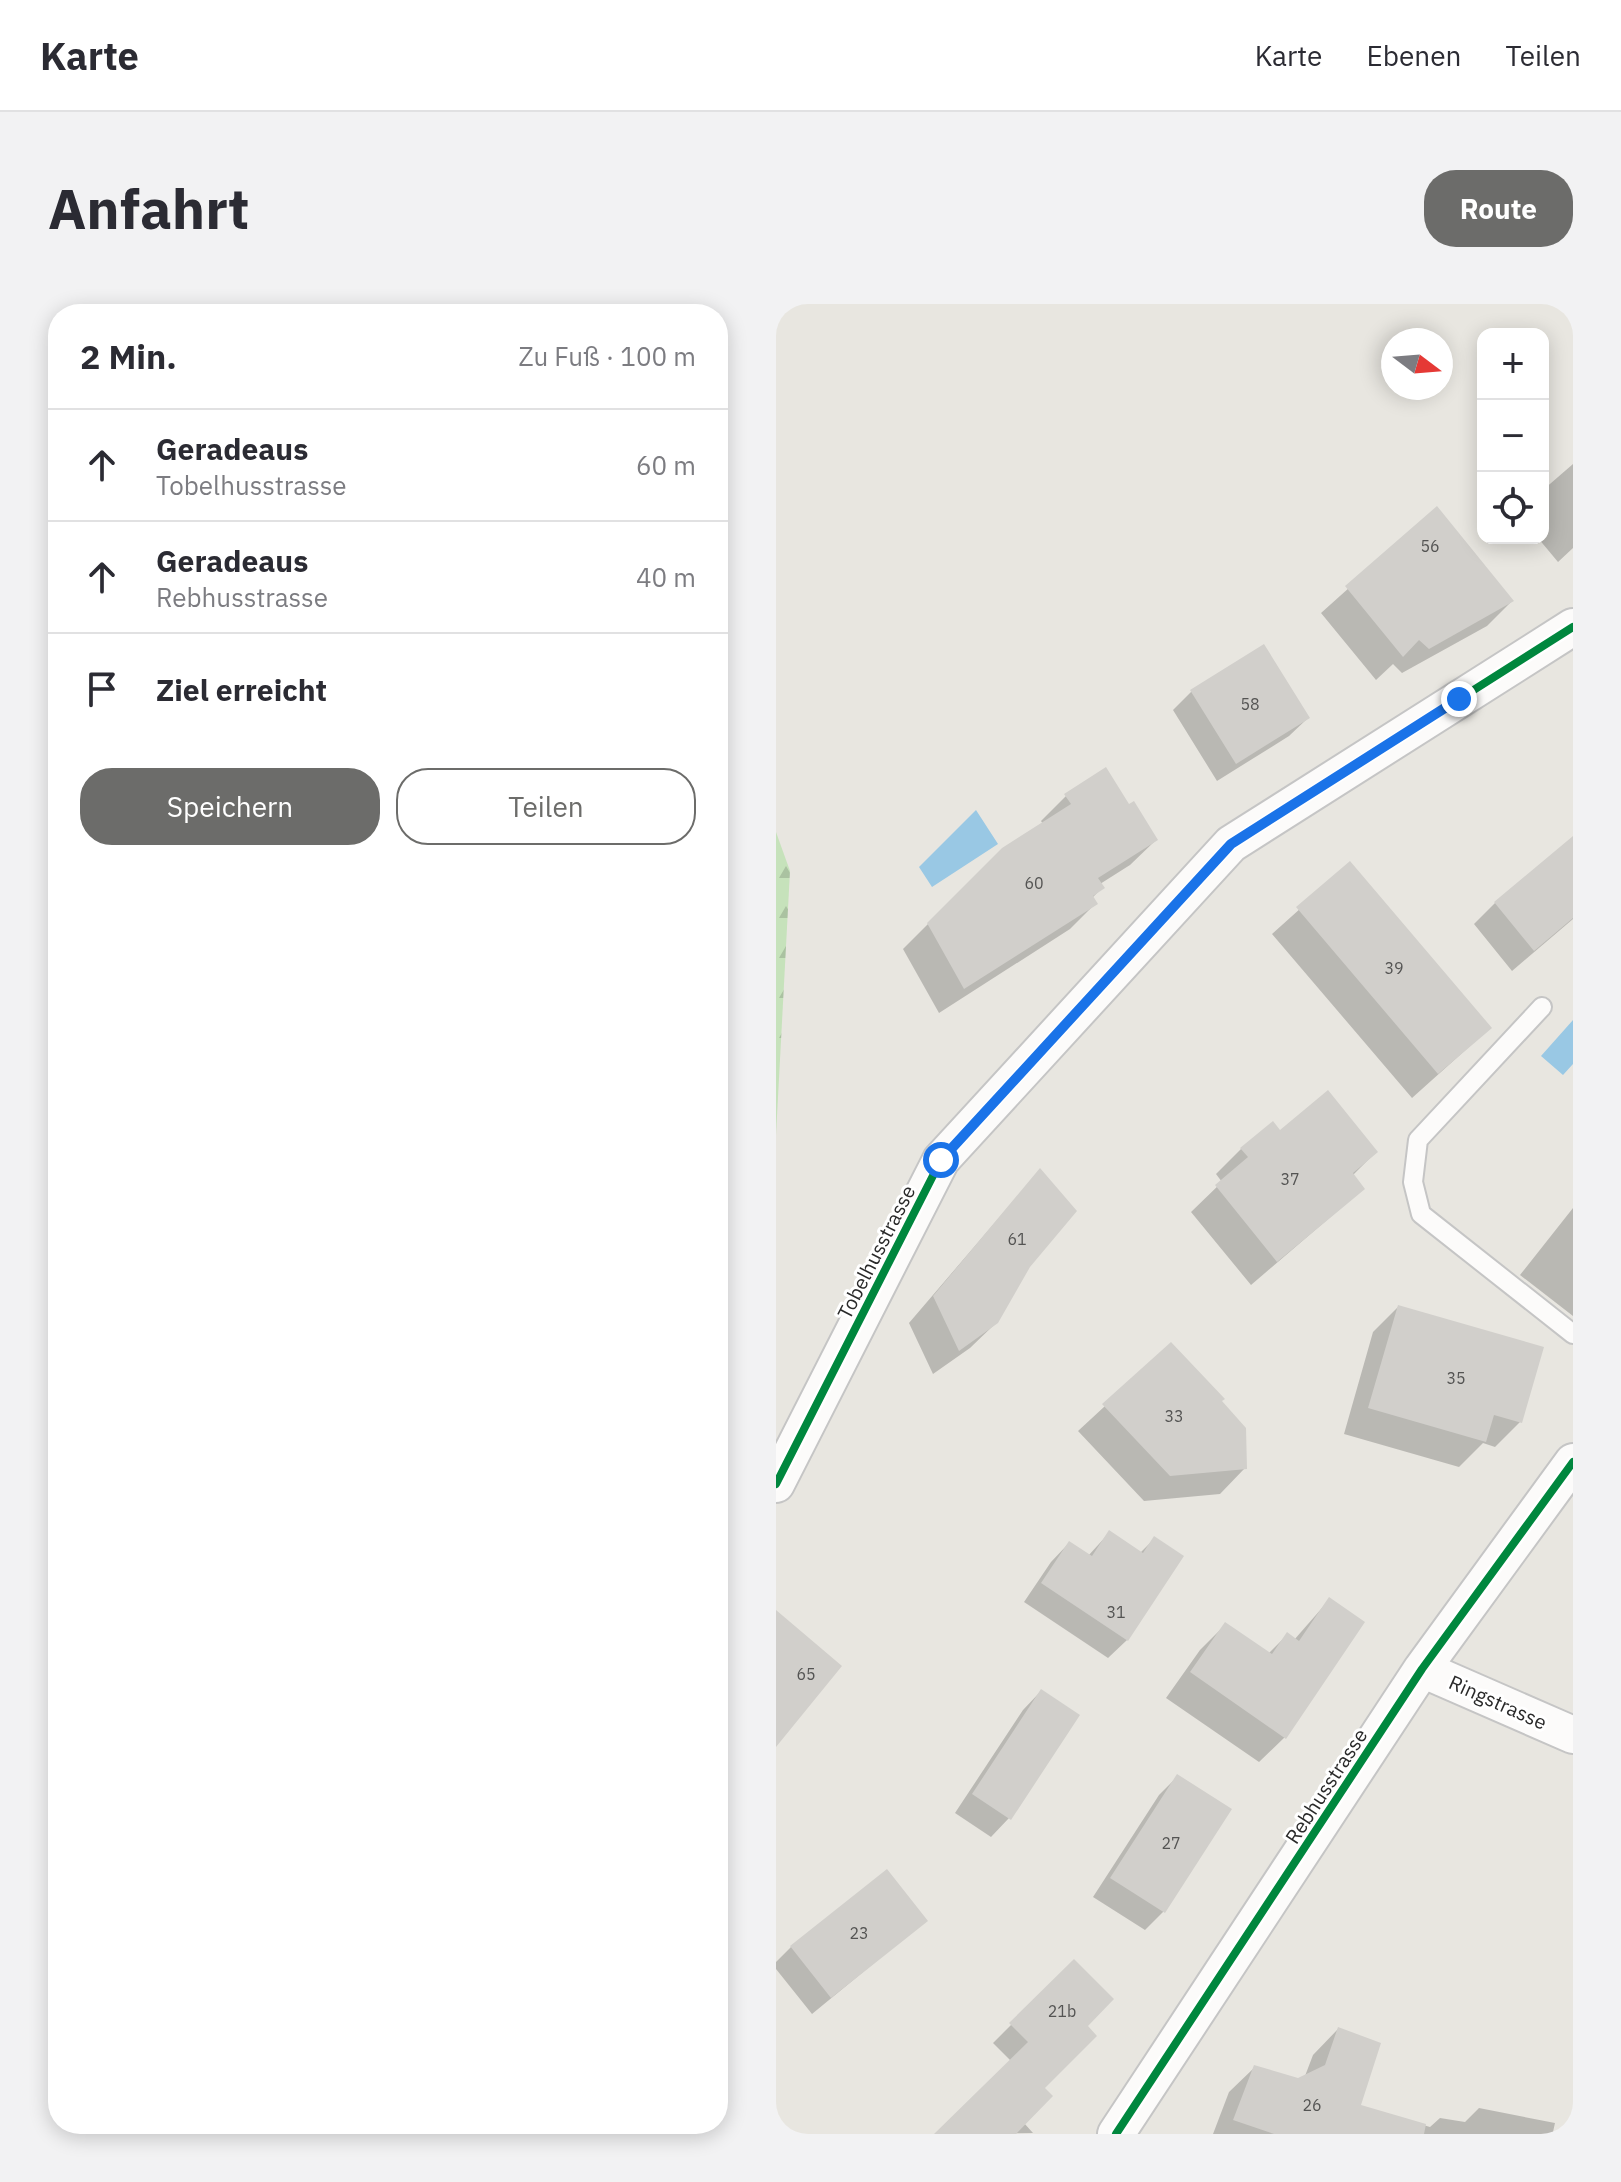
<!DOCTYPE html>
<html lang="de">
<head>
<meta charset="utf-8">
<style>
  body { margin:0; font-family:"IBM Plex Sans",sans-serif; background:#f2f2f3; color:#2b2b33 }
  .controls { position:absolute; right:24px; top:24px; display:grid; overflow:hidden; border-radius:16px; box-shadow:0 4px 20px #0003 }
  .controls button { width:72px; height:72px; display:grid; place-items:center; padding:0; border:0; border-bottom:2px solid #e1e1e2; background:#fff; color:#2b2b33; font:40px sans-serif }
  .compass { position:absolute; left:605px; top:24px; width:72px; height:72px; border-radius:50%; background:#fff; box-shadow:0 4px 20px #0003; rotate:106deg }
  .stop { position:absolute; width:24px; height:24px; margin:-18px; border:6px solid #1a73e8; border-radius:50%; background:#fff }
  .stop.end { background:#1a73e8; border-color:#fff; box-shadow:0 2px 8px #0008 }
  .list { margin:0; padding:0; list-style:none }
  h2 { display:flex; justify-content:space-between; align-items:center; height:104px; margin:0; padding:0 32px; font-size:34px }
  h2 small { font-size:26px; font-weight:400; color:#7c7c81 }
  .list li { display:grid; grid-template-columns:52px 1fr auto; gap:24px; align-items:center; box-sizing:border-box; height:112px; padding:0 32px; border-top:2px solid #e1e1e2 }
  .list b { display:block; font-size:30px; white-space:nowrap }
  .list p { margin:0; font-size:26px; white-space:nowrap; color:#7c7c81 }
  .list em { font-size:26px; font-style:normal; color:#7c7c81 }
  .actions { display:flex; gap:16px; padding:24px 32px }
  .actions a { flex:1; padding:18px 0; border:2px solid #6c6c6a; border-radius:32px; text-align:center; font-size:28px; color:#6c6c6a }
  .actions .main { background:#6c6c6a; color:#fff }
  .icon { flex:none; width:44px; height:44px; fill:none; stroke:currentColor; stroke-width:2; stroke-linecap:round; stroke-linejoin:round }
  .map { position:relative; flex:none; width:797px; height:1830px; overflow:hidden; border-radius:32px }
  header { display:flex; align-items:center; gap:48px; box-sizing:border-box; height:112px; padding:0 40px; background:#fff; border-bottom:2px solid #e1e1e2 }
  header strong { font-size:38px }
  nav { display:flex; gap:44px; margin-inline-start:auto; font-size:28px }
  .intro { display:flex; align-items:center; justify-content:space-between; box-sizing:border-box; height:192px; padding:0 48px }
  h1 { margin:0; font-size:56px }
  .button { padding:20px 36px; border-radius:32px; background:#6c6c6a; color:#fff; font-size:28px; font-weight:700 }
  main { display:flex; gap:48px; padding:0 48px }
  aside { flex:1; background:#fff; border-radius:32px; box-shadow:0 4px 20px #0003 }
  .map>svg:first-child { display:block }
  .forest { fill:url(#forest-firs) }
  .water { fill:#99c8e4 }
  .shadow { fill:#0003 }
  .building { fill:#d1cfcb }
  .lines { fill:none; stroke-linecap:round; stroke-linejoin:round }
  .lane-casing { stroke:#c5c5c5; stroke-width:22 }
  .street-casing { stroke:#c5c5c5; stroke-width:40 }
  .lane { stroke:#fcfbfa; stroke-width:18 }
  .street { stroke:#fcfbfa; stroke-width:36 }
  .cycleway-casing { stroke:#fff; stroke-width:13 }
  .cycleway { stroke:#00873e; stroke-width:8 }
  .route { stroke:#1a73e8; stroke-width:10 }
  .labels { text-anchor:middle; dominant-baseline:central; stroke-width:6; stroke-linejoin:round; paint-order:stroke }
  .number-label { font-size:16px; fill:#545453 }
  .street-label { font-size:20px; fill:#2a2a2a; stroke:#fff }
</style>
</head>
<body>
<header>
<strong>Karte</strong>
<nav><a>Karte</a><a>Ebenen</a><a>Teilen</a></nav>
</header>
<div class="intro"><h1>Anfahrt</h1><a class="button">Route</a></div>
<main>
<aside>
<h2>2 Min.<small>Zu Fuß · 100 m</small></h2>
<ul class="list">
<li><svg class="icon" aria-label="ahead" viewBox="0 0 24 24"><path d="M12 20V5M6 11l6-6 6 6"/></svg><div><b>Geradeaus</b><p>Tobelhusstrasse</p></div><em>60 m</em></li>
<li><svg class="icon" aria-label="ahead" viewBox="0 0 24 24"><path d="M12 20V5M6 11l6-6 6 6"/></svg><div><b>Geradeaus</b><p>Rebhusstrasse</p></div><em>40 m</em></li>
<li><svg class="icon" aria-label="arrive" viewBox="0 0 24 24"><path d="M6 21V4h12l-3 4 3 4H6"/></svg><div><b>Ziel erreicht</b></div></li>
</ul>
<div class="actions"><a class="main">Speichern</a><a>Teilen</a></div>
</aside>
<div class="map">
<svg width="797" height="1830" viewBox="0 0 797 1830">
  <defs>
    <pattern id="forest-firs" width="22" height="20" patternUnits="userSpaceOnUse" patternTransform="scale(2)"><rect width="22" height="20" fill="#c6e2bb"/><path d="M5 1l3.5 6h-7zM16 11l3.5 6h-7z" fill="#aac2a1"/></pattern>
  </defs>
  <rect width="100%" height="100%" fill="#e8e6e0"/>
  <path class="forest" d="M0 528 14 567 0 831Z"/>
  <path class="water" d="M200 506 222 540 156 583 143 563Z
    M797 716V760L787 771 765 752Z"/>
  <path class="shadow" d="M797 160V244L782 258 762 234H767V186Z
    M661 205 736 297 711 322 626 369 617 360 600 376 545 309Z
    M487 343 532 414 513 432 441 477 397 406 415 388Z
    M290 492 352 502 380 536 354 561 324 580 326 584 316 594 319 600 294 625 163 709 127 645 227 545 267 520 265 517Z
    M797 545V615L736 667 698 620 719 599Z
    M574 560 714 724 636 794 496 630Z
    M503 829 600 848 576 872 587 885 475 981 415 908 446 878 440 870 465 845Z
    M264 866 252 962 221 1018 194 1044 157 1070 133 1019Z
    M797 904V1012L744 971Z
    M622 1003 744 1118 719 1143 707 1139 683 1163 568 1130 597 1028Z
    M395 1041 444 1098 469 1164 444 1190 368 1197 302 1127Z
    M333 1229 364 1249 378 1235 351 1336 332 1354 248 1298 275 1258 293 1239 312 1252Z
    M553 1296 509 1433 483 1458 390 1394 424 1346 449 1321 492 1350 511 1331 518 1336Z
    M265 1387 233 1514 215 1533 179 1509 247 1406Z
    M401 1473 387 1608 369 1626 317 1593 383 1491Z
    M149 1617 36 1710 0 1665V1658L15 1643Z
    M298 1658 309 1722 266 1784 248 1819 257 1829 161 1830 235 1757 217 1739Z
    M562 1725 583 1802 654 1823 664 1814 689 1818 703 1804 779 1819 777 1828 785 1830H437L453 1788 479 1763 522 1776 529 1772 537 1751Z"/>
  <path class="building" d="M661 202 738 297 653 345 643 336 627 353 569 282Z
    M488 340 534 414 460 460 414 386Z
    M330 463 353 500 358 497 382 536 322 574 329 584 317 592 322 600 188 685 151 619 226 544 295 500 288 490Z
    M797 532V614L758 647 718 598Z
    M574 557 716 724 662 770 520 603Z
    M552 786 602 848 577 869 589 885 501 958 439 881 472 853 464 844 497 817 504 826Z
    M264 864 301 907 254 963 222 1019 183 1047 157 992Z
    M622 1001 768 1043 746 1119 718 1111 710 1138 592 1104Z
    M395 1038 449 1095 446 1097 470 1124 471 1165 394 1172 326 1100Z
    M333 1226 367 1249 378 1232 408 1252 352 1337 265 1279 293 1237 316 1252Z
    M553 1293 589 1318 510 1435 414 1368 449 1318 496 1350 511 1328 523 1337Z
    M0 1306 66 1362 0 1443Z
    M265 1385 304 1411 235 1516 196 1490Z
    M401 1470 456 1505 389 1609 334 1574Z
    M111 1565 152 1617 55 1694 14 1642Z
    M298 1655 338 1695 312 1722 321 1732 269 1784 277 1792 240 1830H158L252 1738 233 1719Z
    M562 1723 605 1739 585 1801 650 1820 648 1830H498L457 1816 478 1761 522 1774 549 1761Z"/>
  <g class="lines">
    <g class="lane-casing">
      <path id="lane" d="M766 703 642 836 637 878 645 910 797 1030"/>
    </g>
    <g class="street-casing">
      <path id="street" d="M0 1180 165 856 455 540 797 323
        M646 1365 797 1431
        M340 1830 646 1365 797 1158"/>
    </g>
    <use href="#lane" class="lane"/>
    <use href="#street" class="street"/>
    <g class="cycleway-casing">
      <path id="cycleway" d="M0 1180 165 856 455 540 797 323
        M340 1830 646 1365 797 1158"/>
    </g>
    <use href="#cycleway" class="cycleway"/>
  </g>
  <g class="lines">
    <path class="route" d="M165 856 455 540 683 395"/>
  </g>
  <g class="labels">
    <g class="number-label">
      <text x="654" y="242">56</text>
      <text x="474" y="400">58</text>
      <text x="258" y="579">60</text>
      <text x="618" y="664">39</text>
      <text x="514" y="875">37</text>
      <text x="241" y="935">61</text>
      <text x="680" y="1074">35</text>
      <text x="398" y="1112">33</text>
      <text x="340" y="1308">31</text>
      <text x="30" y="1370">65</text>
      <text x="395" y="1539">27</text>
      <text x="83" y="1629">23</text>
      <text x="286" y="1707">21b</text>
      <text x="536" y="1801">26</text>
    </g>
    <g class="street-label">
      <text transform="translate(100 948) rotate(-63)">Tobelhusstrasse</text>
      <text transform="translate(722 1398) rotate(24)">Ringstrasse</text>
      <text transform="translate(550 1482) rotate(-57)">Rebhusstrasse</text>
    </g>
  </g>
</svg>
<div class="controls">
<button>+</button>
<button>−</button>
<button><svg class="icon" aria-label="locate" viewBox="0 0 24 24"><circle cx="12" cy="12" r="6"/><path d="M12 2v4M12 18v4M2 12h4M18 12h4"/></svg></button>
</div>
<svg class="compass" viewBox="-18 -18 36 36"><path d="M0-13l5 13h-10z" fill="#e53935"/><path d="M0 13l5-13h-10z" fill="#7c7c81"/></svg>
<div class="stop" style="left:165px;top:856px"></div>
<div class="stop end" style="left:683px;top:395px"></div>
</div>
</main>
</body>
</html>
